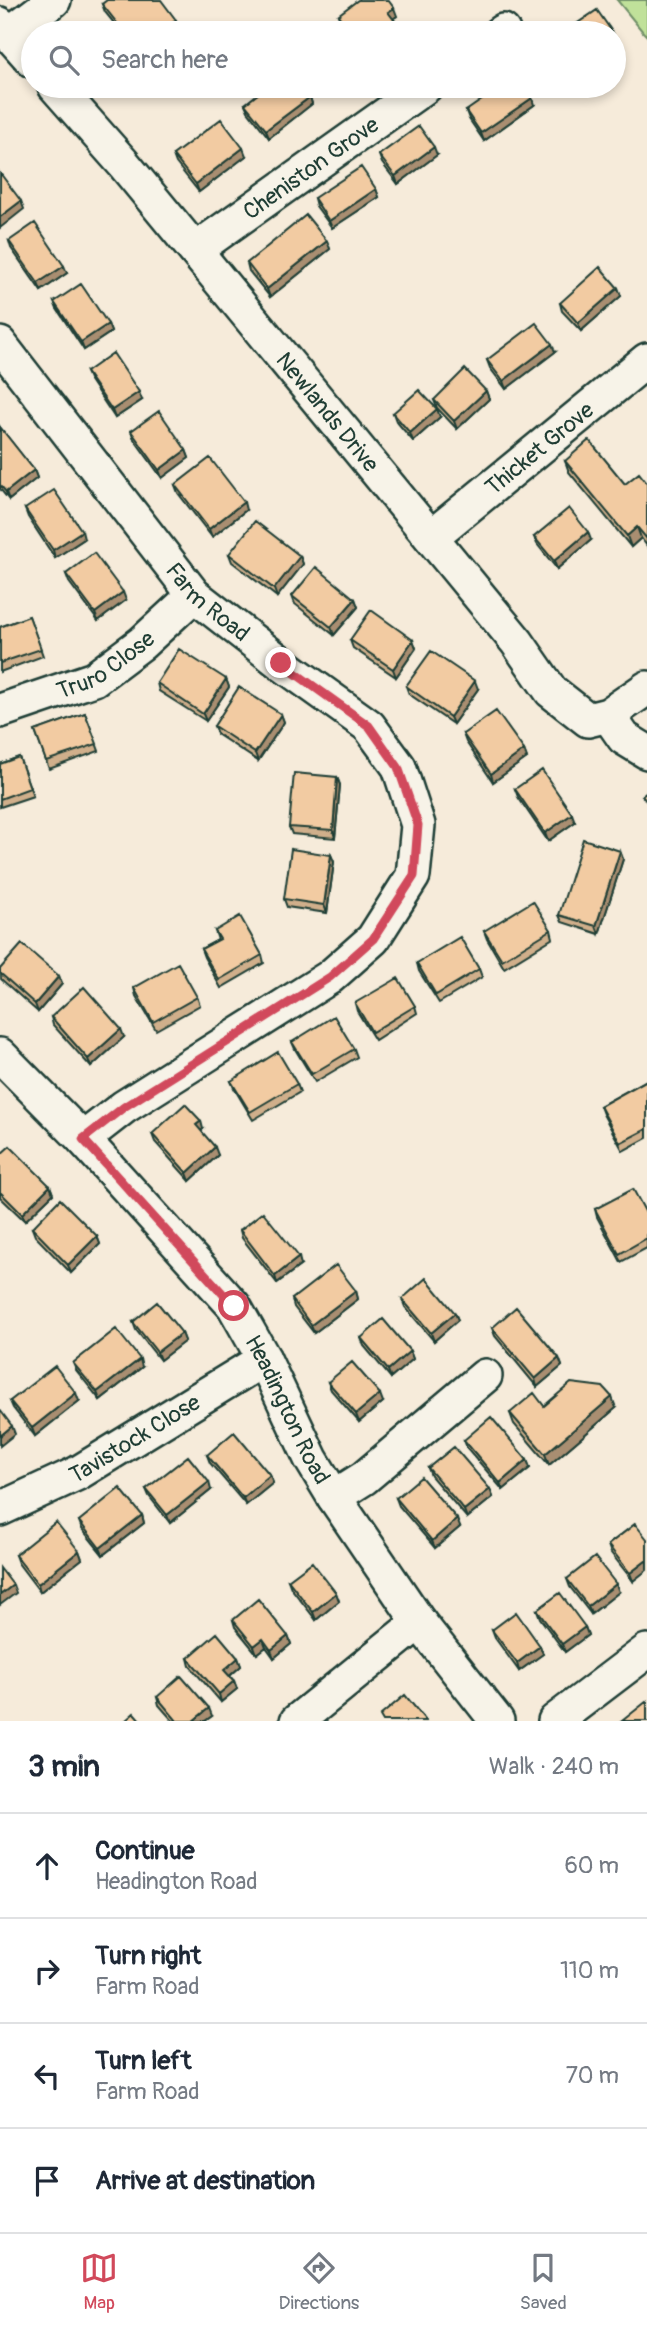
<!DOCTYPE html>
<html lang="en">
<head>
<meta charset="utf-8">
<style>
  body { margin:0; font-family:Pangolin,sans-serif; background:#f6f6f7; color:#1f2937 }
  .stop { position:absolute; width:21px; height:21px; margin:-16px; border:5px solid #d1495b; border-radius:50%; background:#fff }
  .stop.end { background:#d1495b; border-color:#fff; box-shadow:0 2px 7px #0008 }
  .list { margin:0; padding:0; list-style:none }
  h2 { display:flex; justify-content:space-between; align-items:center; height:91px; margin:0; padding:0 28px; font-size:30px }
  h2 small { font-size:23px; font-weight:400; color:#747a83 }
  .list li { display:grid; grid-template-columns:46px 1fr auto; gap:21px; align-items:center; box-sizing:border-box; height:105px; padding:0 28px; border-top:2px solid #e0e1e3 }
  .list b { display:block; font-size:26px; white-space:nowrap }
  .list p { margin:0; font-size:23px; white-space:nowrap; color:#747a83 }
  .list em { font-size:23px; font-style:normal; color:#747a83 }
  .icon { flex:none; width:38px; height:38px; fill:none; stroke:currentColor; stroke-width:2; stroke-linecap:round; stroke-linejoin:round }
  .map { position:relative; flex:none; width:647px; height:1721px; overflow:hidden }
  .search { position:absolute; background:#fff; box-shadow:0 4px 10px #0003; left:21px; right:21px; top:21px; height:77px; display:flex; align-items:center; gap:18px; box-sizing:border-box; padding:0 24px; border-radius:38px; color:#747a83; font-size:26px }
  .sheet { height:511px; background:#fff }
  nav { display:flex; justify-content:space-around; align-items:center; box-sizing:border-box; height:98px; border-top:2px solid #e0e1e3; background:#fff; font-size:19px; color:#747a83 }
  nav a { display:grid; justify-items:center; gap:4px }
  nav .on { color:#d1495b }
  .map>svg:first-child { display:block }
  .green { fill:#c0e19a; stroke:#708f67; stroke-width:2 }
  .lines { fill:none; stroke-linecap:round; stroke-linejoin:round }
  .minor-casing { stroke:#1f3d34; stroke-width:38 }
  .minor { stroke:#f7f3e8; stroke-width:33 }
  .wall { fill:#d0af8b; stroke:#1f3d34; stroke-width:2 }
  .shaded-wall { fill:#a98e71; stroke:#1f3d34; stroke-width:2 }
  .building { fill:#f2cba2; stroke:#1f3d34; stroke-width:2 }
  .route { stroke:#d1495b; stroke-width:9 }
  .labels { text-anchor:middle; dominant-baseline:central; stroke-width:5; stroke-linejoin:round; paint-order:stroke }
  .street-label { font-size:23px; fill:#1f3d34; stroke:#f7f3e8 }
</style>
</head>
<body>
<div class="map">
<svg width="647" height="1721" viewBox="0 0 647 1721">
  <rect width="100%" height="100%" fill="#f6ebda"/>
  <filter id="ink" filterUnits="userSpaceOnUse"><feTurbulence type="fractalNoise" baseFrequency=".0143" numOctaves="2"/><feDisplacementMap in="SourceGraphic" scale="14" xChannelSelector="R" yChannelSelector="G"/><feConvolveMatrix kernelMatrix="1 2 1 2 8 2 1 2 1" color-interpolation-filters="sRGB"/></filter>
  <g filter="url(#ink)">
    <path class="green" d="M617 0H647V36L643 32Z"/>
    <g class="lines">
      <g class="minor-casing">
        <g id="minor">
          <path d="M0 24 33 61"/>
          <path d="M500 33 503 31"/>
          <path d="M9 34 54 0"/>
          <path id="s1" d="M55 86 123 163 517 642 551 691 588 720 608 715 647 688"/>
          <path id="s2" d="M195 250 426 86"/>
          <path id="s3" d="M0 344 194 595 281 663 369 726 399 767 418 825 413 876 373 939 330 977 124 1107 83 1139"/>
          <path id="s4" d="M431 537 647 360"/>
          <path id="s5" d="M0 711 94 679 142 643 194 595"/>
          <path d="M608 715 624 738 647 752"/>
          <path id="s6" d="M0 1055 83 1139 234 1306 264 1359 311 1459 334 1497 419 1622 497 1721"/>
          <path d="M334 1497 364 1478 485 1376"/>
          <path id="s7" d="M0 1509 78 1473 264 1359"/>
          <path d="M297 1721 419 1622"/>
          <path d="M555 1721 647 1651"/>
        </g>
      </g>
      <use href="#minor" class="minor"/>
    </g>
    <path class="wall" d="M102 4 179 28 172 33H122L105 12Z
      M338 15 397 16 393 18 404 33H349L341 23Z
      M310 97 312 104 269 138 248 111 245 104Z
      M534 105 484 141 469 119 466 111Z
      M173 155 246 156 199 192 176 163Z
      M379 155H437L398 184 382 163Z
      M376 189 379 197 332 228 316 206 314 198Z
      M9 241 67 273 41 291 11 248Z
      M327 241 330 249 270 297 249 271 247 263Z
      M618 288 621 296 581 331 562 311 560 303Z
      M54 302 108 324 111 332 84 350 57 309Z
      M555 352 506 389 490 368 487 360Z
      M86 372 142 400 115 418 89 379Z
      M486 391 489 399 457 429 437 408 434 400Z
      M393 413 440 417 413 441 396 421Z
      M0 427 34 470 37 478 9 500 0 489Z
      M131 431 186 450 189 458 162 478 134 439Z
      M565 461 625 484 647 483V546L641 538 631 547 569 472Z
      M175 485 246 510 212 537 178 493Z
      M25 509 84 539 55 558 28 517Z
      M534 537 591 540 557 569 537 544Z
      M229 554 300 556 303 564 277 597 232 562Z
      M66 574 126 600 98 621 69 582Z
      M292 596 355 599 358 607 334 635 295 604Z
      M29 616 43 656 0 672V627Z
      M350 640H413L416 648 396 677 353 648Z
      M226 679 229 687 206 721 159 691 157 683Z
      M406 686 478 689 453 724 409 694Z
      M85 713 99 751 49 769 35 731Z
      M281 714 284 722 258 761 217 734 214 726Z
      M463 734 524 750 527 758 493 782 466 742Z
      M19 757 33 796 0 807V764Z
      M337 777 340 785 335 838 292 834 289 827Z
      M515 789 575 822 548 841 518 797Z
      M620 851 623 859 599 934 562 922 559 915Z
      M331 855 334 862 327 913 287 907 284 899Z
      M551 930 553 938 504 968 487 939 484 931Z
      M215 931 262 955 264 963 221 988 204 957 201 949 218 940Z
      M417 963 479 969 482 977 439 1003 419 971Z
      M0 969 59 976 62 984 38 1012 1 979Z
      M134 988 197 997 200 1005 156 1030 136 996Z
      M355 1003 415 1006 417 1013 375 1040 357 1011Z
      M51 1017 124 1037 91 1067 53 1025Z
      M292 1042 354 1049 357 1057 315 1082 295 1049Z
      M647 1080V1138L623 1151 603 1114 600 1106Z
      M231 1081 297 1084 300 1092 253 1120 234 1088Z
      M203 1129 201 1131 218 1155 190 1181 155 1142 152 1134Z
      M0 1155 50 1186 53 1194 25 1221 0 1197Z
      M595 1209 647 1215V1248L621 1262 597 1217Z
      M32 1228 97 1236 100 1244 71 1273 35 1236Z
      M240 1230 301 1265 277 1283 242 1238Z
      M356 1291 358 1299 314 1333 294 1307 292 1299Z
      M402 1299 455 1313 458 1320 434 1341 405 1307Z
      M133 1322 182 1333 185 1341 160 1360 136 1330Z
      M492 1328 559 1358 562 1366 537 1387 495 1336Z
      M361 1338 410 1351 413 1359 391 1378 364 1346Z
      M73 1363 142 1367 100 1400 76 1370Z
      M328 1382 383 1402 359 1422 331 1390Z
      M10 1401H79L35 1436 13 1408Z
      M544 1406 616 1408 549 1465 514 1424 510 1413Z
      M464 1440 527 1460 530 1468 503 1490 467 1448Z
      M207 1455 270 1475 273 1483 246 1505 210 1463Z
      M428 1468 490 1489 493 1497 467 1518 431 1476Z
      M146 1489 211 1490 170 1523 149 1496Z
      M396 1498 460 1527 435 1548 399 1506Z
      M142 1515 144 1523 103 1555 82 1529 79 1521Z
      M635 1524 633 1581 611 1553 608 1545Z
      M79 1551 82 1559 40 1592 18 1563 15 1555Z
      M567 1579 619 1592 591 1614 570 1587Z
      M288 1580 336 1593 339 1601 316 1620 291 1588Z
      M537 1610 585 1627 588 1635 565 1652 540 1618Z
      M233 1620 288 1636 291 1644 274 1658 266 1647 257 1654 235 1627Z
      M492 1630 540 1646 543 1654 519 1671 495 1638Z
      M188 1658H238L241 1666 230 1676 234 1681 237 1689 221 1702 190 1666Z
      M157 1697 212 1716 205 1721H173L159 1705Z"/>
    <path class="shaded-wall" d="M394 8 397 16 391 20 388 12Z
      M176 20 179 28 172 33H159Z
      M617 38 620 46 614 50V40Z
      M550 86H562L552 93Z
      M310 97 312 104 269 138 266 130Z
      M532 98 534 105 484 141 481 133Z
      M434 147 437 155 398 184 395 176Z
      M243 148 246 156 199 192 196 184Z
      M376 189 379 197 332 228 329 221Z
      M21 201 24 209 0 228V217Z
      M327 241 330 249 270 297 267 289Z
      M64 266 67 273 41 291 38 283Z
      M618 288 621 296 581 331 578 323Z
      M108 324 111 332 84 350 81 342Z
      M552 344 555 352 506 389 503 381Z
      M486 391 489 399 457 429 454 421Z
      M139 392 142 400 115 418 112 410Z
      M437 409 440 417 413 441 410 433Z
      M186 450 189 458 162 478 159 470Z
      M34 470 37 478 9 500 6 492Z
      M244 502 246 510 212 537 209 529Z
      M637 527 641 538 631 547 627 536Z
      M82 531 84 539 55 558 53 550Z
      M588 532 591 540 557 569 554 561Z
      M300 556 303 564 277 597 274 589Z
      M123 592 126 600 98 621 95 613Z
      M355 599 358 607 334 635 331 627Z
      M413 640 416 648 396 677 393 669Z
      M226 679 229 687 206 721 203 714Z
      M475 681 478 689 453 724 450 717Z
      M281 714 284 722 258 761 255 753Z
      M524 750 527 758 493 782 491 774Z
      M337 777 340 785 335 838 333 830Z
      M572 814 575 822 548 841 545 833Z
      M620 851 623 859 599 934 596 926Z
      M331 855 334 862 327 913 324 905Z
      M59 976 62 984 38 1012 35 1004Z
      M121 1029 124 1037 91 1067 88 1059Z
      M201 1121 203 1129 199 1133 196 1125Z
      M215 1147 218 1155 190 1181 187 1173Z
      M50 1186 53 1194 25 1221 22 1214Z
      M97 1236 100 1244 71 1273 68 1265Z
      M299 1257 301 1265 277 1283 275 1276Z
      M356 1291 358 1299 314 1333 311 1325Z
      M455 1313 458 1320 434 1341 431 1333Z
      M182 1333 185 1341 160 1360 157 1352Z
      M410 1351 413 1359 391 1378 388 1370Z
      M559 1358 562 1366 537 1387 535 1379Z
      M140 1359 142 1367 100 1400 97 1392Z
      M76 1393 79 1401 35 1436 32 1428Z
      M380 1394 383 1402 359 1422 356 1414Z
      M612 1397 616 1408 549 1465 545 1454Z
      M12 1426 15 1434 0 1446V1436Z
      M527 1460 530 1468 503 1490 500 1483Z
      M270 1475 273 1483 246 1505 243 1498Z
      M209 1482 211 1490 170 1523 167 1515Z
      M490 1489 493 1497 467 1518 464 1510Z
      M142 1515 144 1523 103 1555 100 1548Z
      M457 1519 460 1527 435 1548 432 1541Z
      M79 1551 82 1559 40 1592 38 1584Z
      M647 1560V1570L633 1581 630 1573Z
      M616 1584 619 1592 591 1614 588 1606Z
      M13 1585 16 1593 0 1605V1595Z
      M336 1593 339 1601 316 1620 313 1612Z
      M585 1627 588 1635 565 1652 562 1644Z
      M288 1636 291 1644 274 1658 271 1650Z
      M263 1639 266 1647 257 1654 254 1646Z
      M540 1646 543 1654 519 1671 517 1663Z
      M238 1658 241 1666 227 1678 224 1670Z
      M234 1681 237 1689 221 1702 219 1694Z
      M209 1708 212 1716 205 1721H193Z"/>
    <path class="building" d="M107 0H161L176 20 159 33H125L102 4Z
      M358 0H388L394 8 388 12 404 33H352L338 15Z
      M597 10 613 33H563Z
      M268 86H301L310 97 266 130 245 104Z
      M502 86H523L532 98 481 133 466 111Z
      M221 119 243 148 196 184 173 155Z
      M419 126 434 147 395 176 379 155Z
      M361 167 376 189 329 221 314 198Z
      M0 173 21 201 0 217Z
      M306 215 327 241 267 289 247 263Z
      M35 223 64 266 38 283 9 241Z
      M600 267 618 288 578 323 560 303Z
      M81 284 108 324 81 342 54 302Z
      M536 323 552 344 503 381 487 360Z
      M113 353 139 392 112 410 86 372Z
      M465 369 486 391 454 421 434 400Z
      M419 390 437 409 410 433 393 413Z
      M159 411 186 450 159 470 131 431Z
      M0 427 34 470 6 492 0 485Z
      M589 440 625 484 639 473 647 483V539L637 527 627 536 565 461Z
      M210 458 244 502 209 529 175 485Z
      M54 490 82 531 53 550 25 509Z
      M569 508 588 532 554 561 534 537Z
      M255 521 300 556 274 589 229 554Z
      M94 553 123 592 95 613 66 574Z
      M316 567 355 599 331 627 292 596Z
      M371 610 413 640 393 669 350 640Z
      M29 616 41 649 0 663V627Z
      M179 649 226 679 203 714 157 683Z
      M431 651 475 681 450 717 406 686Z
      M239 687 281 714 255 753 214 726Z
      M496 711 524 750 491 774 463 734Z
      M85 713 97 744 46 761 35 731Z
      M19 757 30 788 0 799V764Z
      M542 770 572 814 545 833 515 789Z
      M294 773 337 777 333 830 289 827Z
      M647 792V802L642 796Z
      M583 839 620 851 596 926 559 915Z
      M291 849 331 855 324 905 284 899Z
      M533 901 551 930 502 960 484 931Z
      M240 916 262 955 219 980 201 949 220 939 215 931Z
      M460 937 479 969 436 995 417 963Z
      M22 944 59 976 35 1004 0 973V969Z
      M178 963 197 997 153 1022 134 988Z
      M398 978 415 1006 372 1032 355 1003Z
      M84 987 121 1029 88 1059 51 1017Z
      M334 1016 354 1049 312 1074 292 1042Z
      M278 1052 297 1084 250 1112 231 1081Z
      M647 1080V1129L620 1143 600 1106Z
      M185 1104 201 1121 196 1125 215 1147 187 1173 152 1134Z
      M10 1146 50 1186 22 1214 0 1192V1155Z
      M633 1189 647 1215V1238L619 1254 595 1209Z
      M60 1199 97 1236 68 1265 32 1228Z
      M263 1212 299 1257 275 1276 240 1230Z
      M336 1265 356 1291 311 1325 292 1299Z
      M426 1278 455 1313 431 1333 402 1299Z
      M157 1302 182 1333 157 1352 133 1322Z
      M516 1307 559 1358 535 1379 492 1328Z
      M383 1319 410 1351 388 1370 361 1338Z
      M116 1329 140 1359 97 1392 73 1363Z
      M352 1362 380 1394 356 1414 328 1382Z
      M55 1366 76 1393 32 1428 10 1401Z
      M571 1383 603 1387 612 1397 545 1454 510 1413 534 1393 544 1406Z
      M0 1410 12 1426 0 1436Z
      M491 1417 527 1460 500 1483 464 1440Z
      M234 1432 270 1475 243 1498 207 1455Z
      M454 1447 490 1489 464 1510 428 1468Z
      M188 1456 209 1482 167 1515 146 1489Z
      M421 1477 457 1519 432 1541 396 1498Z
      M120 1488 142 1515 100 1548 79 1521Z
      M56 1522 79 1551 38 1584 15 1555Z
      M635 1524 647 1539V1560L630 1573 608 1545Z
      M595 1557 616 1584 588 1606 567 1579Z
      M312 1562 336 1593 313 1612 288 1580Z
      M0 1568 13 1585 0 1595Z
      M560 1593 585 1627 562 1644 537 1610Z
      M258 1599 288 1636 271 1650 263 1639 254 1646 233 1620Z
      M516 1612 540 1646 517 1663 492 1630Z
      M217 1633 238 1658 224 1670 234 1681 219 1694 188 1658Z
      M181 1676 209 1708 193 1721H177L157 1697Z
      M405 1695 426 1721H383L380 1716Z
      M647 1701V1721H622Z
      M134 1713 141 1721H125Z"/>
  </g>
  <g class="lines" filter="url(#ink)">
    <path class="route" d="M234 1306 83 1139 124 1107 330 977 373 939 414 876 418 825 398 767 369 726 281 663"/>
  </g>
  <g class="labels">
    <g class="street-label">
      <text stroke="none"><textPath href="#s2" startOffset="142">Cheniston Grove</textPath></text>
      <text stroke="none"><textPath href="#s1" startOffset="425">Newlands Drive</textPath></text>
      <text stroke="none"><textPath href="#s4" startOffset="140">Thicket Grove</textPath></text>
      <text stroke="none"><textPath href="#s3" startOffset="332">Farm Road</textPath></text>
      <text stroke="none"><textPath href="#s5" startOffset="116">Truro Close</textPath></text>
      <text stroke="none"><textPath href="#s6" startOffset="460">Headington Road</textPath></text>
      <text stroke="none"><textPath href="#s7" startOffset="152">Tavistock Close</textPath></text>
    </g>
  </g>
</svg>
<div class="stop" style="left:234px;top:1306px"></div>
<div class="stop end" style="left:281px;top:663px"></div>
<div class="search"><svg class="icon" aria-label="search" viewBox="0 0 24 24"><circle cx="10" cy="10" r="6"/><path d="M15 15l6 6"/></svg>Search here</div>
</div>
<section class="sheet">
<h2>3 min<small>Walk · 240 m</small></h2>
<ul class="list">
<li><svg class="icon" aria-label="ahead" viewBox="0 0 24 24"><path d="M12 20V5M6 11l6-6 6 6"/></svg><div><b>Continue</b><p>Headington Road</p></div><em>60 m</em></li>
<li><svg class="icon" aria-label="right" viewBox="0 0 24 24"><path d="M7 20v-9h11M14 6l5 5-5 5"/></svg><div><b>Turn right</b><p>Farm Road</p></div><em>110 m</em></li>
<li><svg class="icon" aria-label="left" viewBox="0 0 24 24"><path d="M17 20v-9H6M10 6l-5 5 5 5"/></svg><div><b>Turn left</b><p>Farm Road</p></div><em>70 m</em></li>
<li><svg class="icon" aria-label="arrive" viewBox="0 0 24 24"><path d="M6 21V4h12l-3 4 3 4H6"/></svg><div><b>Arrive at destination</b></div></li>
</ul>
</section>
<nav>
<a class="on"><svg class="icon" aria-label="map" viewBox="0 0 24 24"><path d="M3 6l6-2 6 2 6-2v14l-6 2-6-2-6 2zM9 4v14M15 6v14"/></svg>Map</a>
<a><svg class="icon" aria-label="directions" viewBox="0 0 24 24"><path d="M12 3l9 9-9 9-9-9zM9 14v-3h6M13 9l2 2-2 2"/></svg>Directions</a>
<a><svg class="icon" aria-label="saved" viewBox="0 0 24 24"><path d="M7 4h10v16l-5-4-5 4z"/></svg>Saved</a>
</nav>
</body>
</html>
